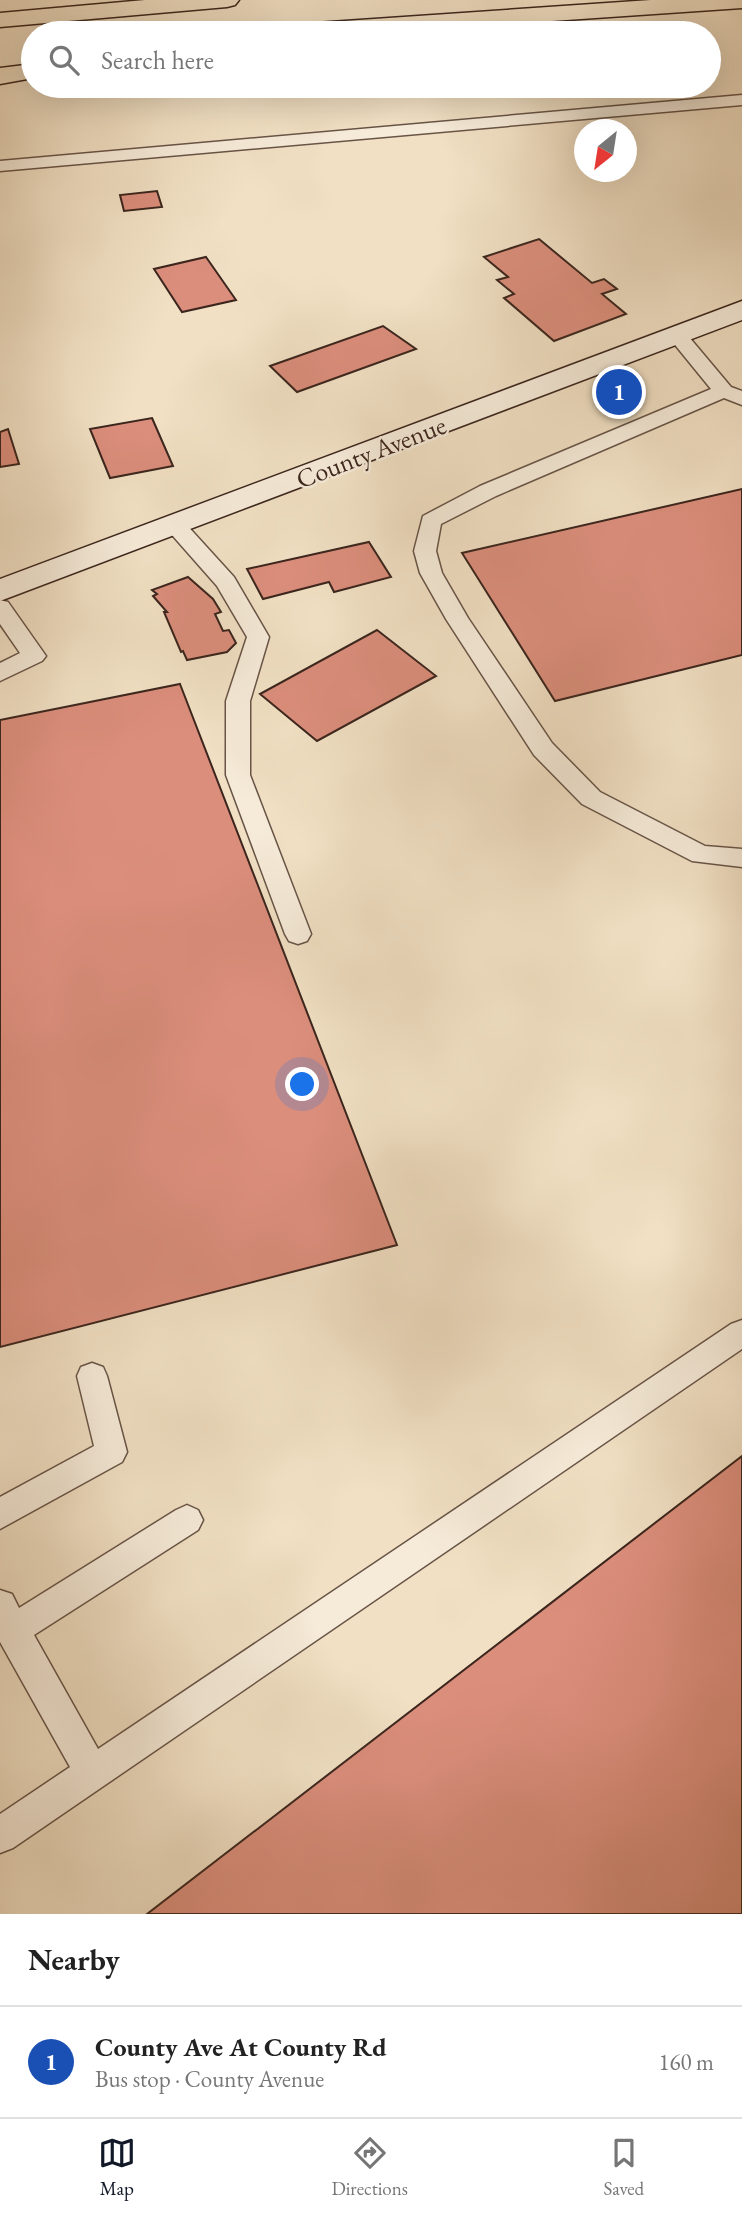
<!DOCTYPE html>
<html lang="en">
<head>
<meta charset="utf-8">
<style>
  body { margin:0; font-family:"EB Garamond",serif; background:#f2f2f2; color:#222 }
  .compass { position:absolute; left:574px; top:119px; width:63px; height:63px; border-radius:50%; background:#fff; box-shadow:0 7px 28px #0002; rotate:210deg }
  .you { position:absolute; left:303px; top:1085px; width:24px; height:24px; margin:-18px; border:5px solid #fff; border-radius:50%; background:#1a73e8; box-shadow:0 0 0 10px #1a73e833 }
  .badge { display:grid; place-items:center; width:46px; height:46px; border-radius:50%; background:#111827; color:#fff; font-size:23px; font-weight:700 }
  .pin { position:absolute; translate:-50% -50%; border:4px solid #fff; box-shadow:0 2px 7px #0006 }
  .list { margin:0; padding:0; list-style:none }
  h2 { display:flex; justify-content:space-between; align-items:center; height:91px; margin:0; padding:0 28px; font-size:30px }
  h2 small { font-size:23px; font-weight:400; color:#767676 }
  .list li { display:grid; grid-template-columns:46px 1fr auto; gap:21px; align-items:center; box-sizing:border-box; height:112px; padding:0 28px; border-top:2px solid #e0e0e0 }
  .list b { display:block; font-size:26px; white-space:nowrap }
  .list p { margin:0; font-size:23px; white-space:nowrap; color:#767676 }
  .list em { font-size:23px; font-style:normal; color:#767676 }
  .icon { flex:none; width:38px; height:38px; fill:none; stroke:currentColor; stroke-width:2; stroke-linecap:round; stroke-linejoin:round }
  .map { position:relative; flex:none; width:742px; height:1914px; overflow:hidden }
  .search { position:absolute; background:#fff; box-shadow:0 7px 28px #0002; left:21px; right:21px; top:21px; height:77px; display:flex; align-items:center; gap:18px; box-sizing:border-box; padding:0 24px; border-radius:38px; color:#767676; font-size:26px }
  .sheet { height:203px; background:#fff }
  nav { display:flex; justify-content:space-around; align-items:center; box-sizing:border-box; height:98px; border-top:2px solid #e0e0e0; background:#fff; font-size:19px; color:#767676 }
  nav a { display:grid; justify-items:center; gap:4px }
  nav .on { color:#111827 }
  .map>svg:first-child { display:block }
  .building { fill:#db8e7c; stroke:#3b251d; stroke-width:2 }
  .lines { fill:none; stroke-linecap:round; stroke-linejoin:round }
  .service-casing { stroke:#685447; stroke-width:3 }
  .secondary-casing { stroke:#3b251d; stroke-width:3 }
  .motorway-casing { stroke:#3b251d; stroke-width:3 }
  .service { fill:#f6ebd9; fill-rule:evenodd }
  .secondary { fill:#f6ebd9; fill-rule:evenodd }
  .motorway { fill:#f1e0c4; fill-rule:evenodd }
  .labels { text-anchor:middle; dominant-baseline:central; stroke-width:5; stroke-linejoin:round; paint-order:stroke }
  .far-street-label { font-size:26px; fill:#3b251d; stroke:#f6ebd9 }
</style>
</head>
<body>
<div class="map">
<svg width="742" height="1914" viewBox="0 0 742 1914">
  <rect width="100%" height="100%" fill="#f1e0c4"/>
  <filter id="stains"><feTurbulence type="fractalNoise" baseFrequency=".00286" numOctaves="4"/><feColorMatrix values="0 0 0 0 .2 0 0 0 0 .09 0 0 0 0 .02 0 0 0 .5 -.17"/></filter>
  <radialGradient id="worn" r=".72"><stop offset=".6" stop-color="#630" stop-opacity="0"/><stop offset="1" stop-color="#630" stop-opacity=".3"/></radialGradient>
  <path class="building" d="M157 191 162 207 124 211 120 195Z
    M539 239 592 283 604 279 617 289 602 294 626 314 554 341 504 298 514 294 497 280 508 277 484 257Z
    M206 257 236 300 182 312 154 269Z
    M383 326 416 349 297 392 270 366Z
    M152 418 173 466 110 478 90 429Z
    M8 429 19 464 0 467V432Z
    M742 489V655L555 701 462 553Z
    M369 542 391 577 334 592 329 582 263 599 247 569Z
    M188 577 213 599 221 612 215 614 223 631 229 630 236 643 227 652 187 660 183 651 181 652 164 612H167L153 596 157 594 152 590Z
    M377 630 436 676 317 741 260 694Z
    M180 684 397 1245 0 1347V720Z
    M742 1456V1914H147Z"/>
  <g class="lines">
    <g class="service-casing">
      <path id="service" d="M742 95V105L0 171V161Z
        M677 329 684 331 731 387 742 391V405L724 398 496 496 441 524 436 551 442 573 468 618 552 743 600 792 705 846 742 849V867L692 861 582 804 534 755 446 619 420 573 414 551 423 516 480 486 711 389 667 335 670 331Z
        M176 520 184 522 234 577 269 637 250 701V775L311 934 307 941 298 944 289 941 285 934 226 775V701L247 637 217 586 165 527 168 522Z
        M0 600 8 602 46 656 42 661 0 681V663L20 653 0 624Z
        M742 1320V1349L13 1848 0 1853V1814L70 1767 0 1642V1590L12 1594 19 1608 176 1510 187 1505 198 1510 203 1520 198 1530 34 1635 98 1749 731 1324Z
        M92 1363 103 1367 107 1376 127 1452 122 1462 0 1529V1497L94 1446 77 1376 81 1367Z"/>
    </g>
    <g class="secondary-casing">
      <path id="secondary" d="M742 301V320L0 601V579Z"/>
    </g>
    <g class="motorway-casing">
      <path id="motorway" d="M145 0H239L235 5 227 7 0 27V13Z
        M651 0H742V8L375 33H259L262 28 271 26Z
        M33 64V78L0 84V68Z"/>
    </g>
    <use href="#service" class="service"/>
    <use href="#secondary" class="secondary"/>
    <use href="#motorway" class="motorway"/>
  </g>
  <g class="labels">
    <g class="far-street-label">
      <text transform="translate(371 452) rotate(-21)">County Avenue</text>
    </g>
  </g>
  <rect width="100%" height="100%" filter="url(#stains)"/>
  <rect width="100%" height="100%" fill="url(#worn)"/>
</svg>
<svg class="compass" viewBox="-18 -18 36 36"><path d="M0-13l5 13h-10z" fill="#e53935"/><path d="M0 13l5-13h-10z" fill="#767676"/></svg>
<div class="you"></div>
<div class="pin badge" style="left:619px;top:392px;background:#1a4fb4">1</div>
<div class="search"><svg class="icon" aria-label="search" viewBox="0 0 24 24"><circle cx="10" cy="10" r="6"/><path d="M15 15l6 6"/></svg>Search here</div>
</div>
<section class="sheet">
<h2>Nearby<small></small></h2>
<ul class="list">
<li><span class="badge" style="background:#1a4fb4">1</span><div><b>County Ave At County Rd</b><p>Bus stop · County Avenue</p></div><em>160 m</em></li>
</ul>
</section>
<nav>
<a class="on"><svg class="icon" aria-label="map" viewBox="0 0 24 24"><path d="M3 6l6-2 6 2 6-2v14l-6 2-6-2-6 2zM9 4v14M15 6v14"/></svg>Map</a>
<a><svg class="icon" aria-label="directions" viewBox="0 0 24 24"><path d="M12 3l9 9-9 9-9-9zM9 14v-3h6M13 9l2 2-2 2"/></svg>Directions</a>
<a><svg class="icon" aria-label="saved" viewBox="0 0 24 24"><path d="M7 4h10v16l-5-4-5 4z"/></svg>Saved</a>
</nav>
</body>
</html>
